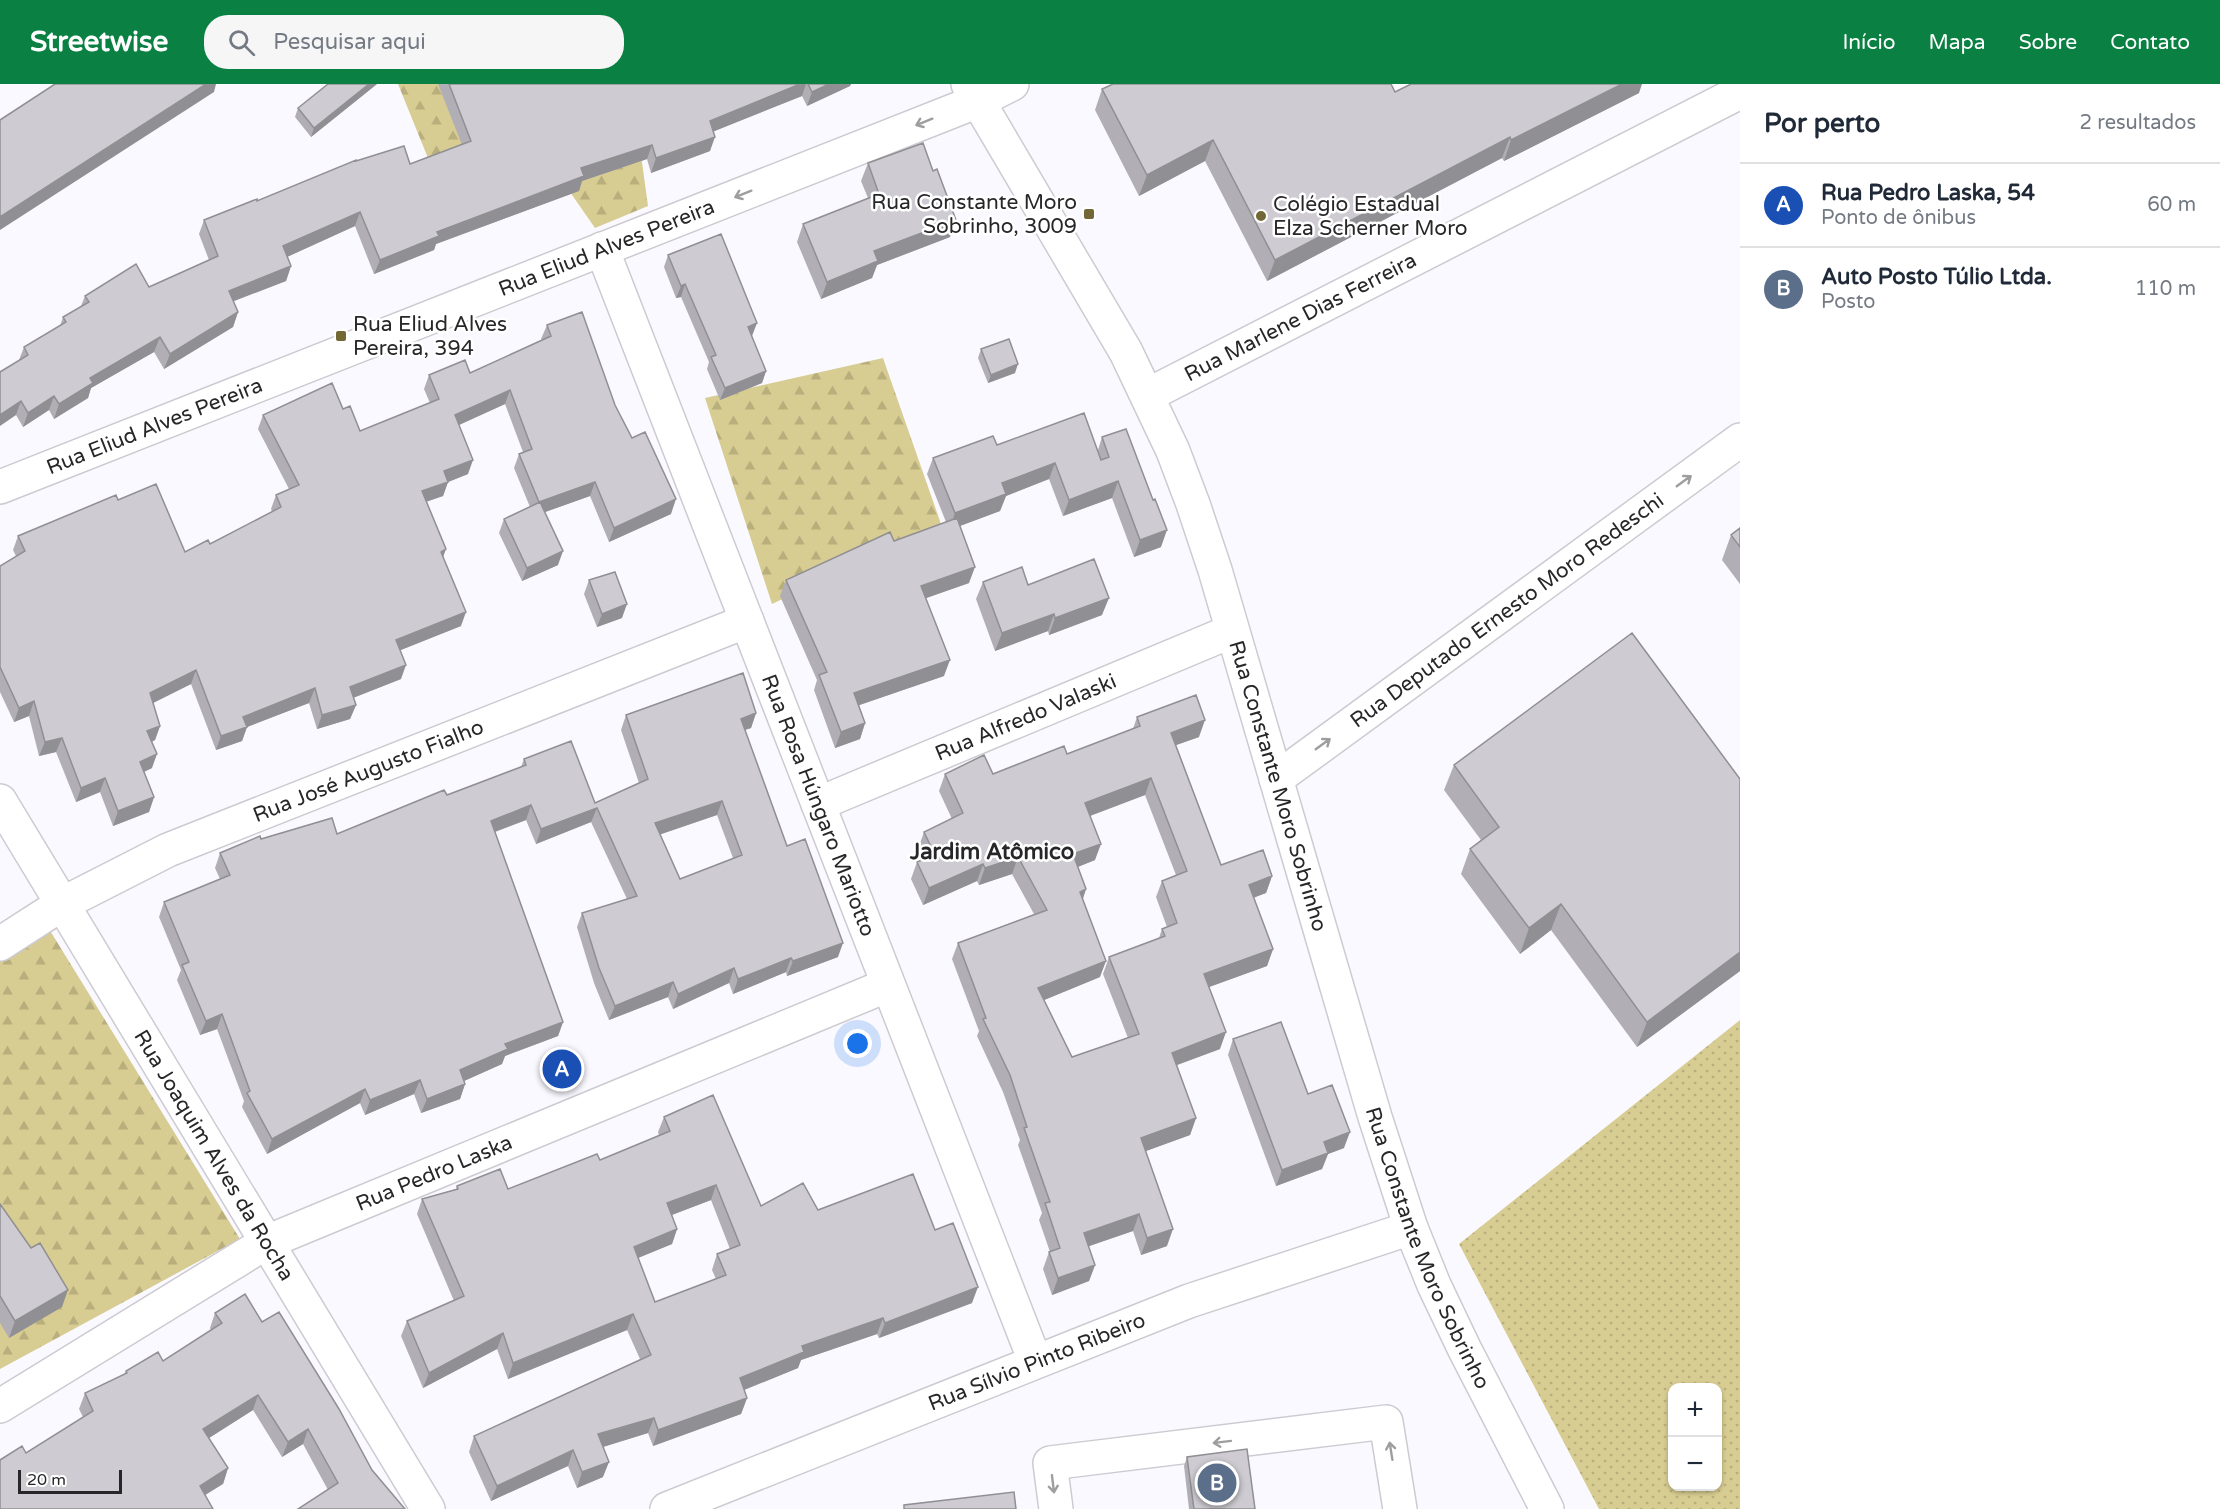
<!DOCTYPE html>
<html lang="pt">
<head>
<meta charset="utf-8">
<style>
  body { margin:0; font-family:"Varela Round",sans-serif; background:#f6f6f7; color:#1f2937 }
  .controls { position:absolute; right:18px; bottom:18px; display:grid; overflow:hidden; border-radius:12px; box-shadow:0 2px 4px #0004 }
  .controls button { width:54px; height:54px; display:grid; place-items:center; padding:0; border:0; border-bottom:2px solid #e0e1e3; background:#fff; color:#1f2937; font:30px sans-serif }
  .scale { position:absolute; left:18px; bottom:15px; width:104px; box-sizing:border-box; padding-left:6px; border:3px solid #272729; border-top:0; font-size:16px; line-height:21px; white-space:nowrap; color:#272729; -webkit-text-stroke:4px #fff; paint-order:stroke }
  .you { position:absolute; left:858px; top:960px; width:21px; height:21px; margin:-15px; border:4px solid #fff; border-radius:50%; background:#1a73e8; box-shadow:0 0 0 9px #1a73e833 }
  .badge { display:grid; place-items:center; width:39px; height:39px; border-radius:50%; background:#0b8043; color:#fff; font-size:20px; font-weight:700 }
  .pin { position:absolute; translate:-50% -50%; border:3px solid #fff; box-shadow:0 2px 6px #0006 }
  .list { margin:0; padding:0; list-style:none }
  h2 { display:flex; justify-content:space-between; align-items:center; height:78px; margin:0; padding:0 24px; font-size:26px }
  h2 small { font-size:20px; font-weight:400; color:#747a83 }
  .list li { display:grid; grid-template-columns:39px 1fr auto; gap:18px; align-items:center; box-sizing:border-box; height:84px; padding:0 24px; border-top:2px solid #e0e1e3 }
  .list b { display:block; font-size:22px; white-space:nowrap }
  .list p { margin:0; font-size:20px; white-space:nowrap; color:#747a83 }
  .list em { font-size:20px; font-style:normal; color:#747a83 }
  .icon { flex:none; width:33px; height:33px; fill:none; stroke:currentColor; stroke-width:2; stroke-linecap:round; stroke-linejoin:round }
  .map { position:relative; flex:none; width:1740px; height:1425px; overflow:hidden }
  header { display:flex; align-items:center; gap:36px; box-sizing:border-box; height:84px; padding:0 30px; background:#0b8043; color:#fff }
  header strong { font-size:28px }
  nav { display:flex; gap:33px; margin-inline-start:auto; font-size:21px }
  .search { width:420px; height:54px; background:#f6f6f7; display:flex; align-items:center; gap:15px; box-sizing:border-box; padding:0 21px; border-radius:24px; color:#747a83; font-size:22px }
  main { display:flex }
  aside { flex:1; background:#fff }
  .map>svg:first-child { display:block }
  .green { fill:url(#green-dots); fill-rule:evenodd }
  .forest { fill:url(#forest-firs) }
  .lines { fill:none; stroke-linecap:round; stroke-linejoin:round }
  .minor-casing { stroke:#cdcbd1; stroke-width:36 }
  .major-casing { stroke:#cdcbd1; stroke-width:36 }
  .minor { stroke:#fff; stroke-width:33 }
  .major { stroke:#fff; stroke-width:33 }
  .wall { fill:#b1afb5; fill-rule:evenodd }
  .shaded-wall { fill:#908f93 }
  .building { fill:#ceccd2; stroke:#908f93; stroke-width:1.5; fill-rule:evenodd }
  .oneway { stroke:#9e9e9f }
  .poi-dot { fill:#726835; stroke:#fff; stroke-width:2 }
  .labels { text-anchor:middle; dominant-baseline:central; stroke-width:5; stroke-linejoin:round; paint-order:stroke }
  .poi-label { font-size:21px; fill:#272729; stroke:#fff; text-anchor:start }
  .street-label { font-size:21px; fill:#272729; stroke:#fff }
  .neighbourhood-label { font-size:22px; font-weight:bold; fill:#272729; stroke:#fff }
</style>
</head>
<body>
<header>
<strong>Streetwise</strong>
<div class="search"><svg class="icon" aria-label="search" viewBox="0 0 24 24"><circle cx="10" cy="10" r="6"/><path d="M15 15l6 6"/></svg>Pesquisar aqui</div>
<nav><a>Início</a><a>Mapa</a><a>Sobre</a><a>Contato</a></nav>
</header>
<main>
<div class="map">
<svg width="1740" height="1425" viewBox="0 0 1740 1425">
  <defs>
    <pattern id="green-dots" width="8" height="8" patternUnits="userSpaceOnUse" patternTransform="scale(1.5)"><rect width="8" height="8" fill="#d7cc91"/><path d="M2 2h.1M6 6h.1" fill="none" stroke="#b9af7d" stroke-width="1.8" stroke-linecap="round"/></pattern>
    <pattern id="forest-firs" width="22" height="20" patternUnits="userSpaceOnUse" patternTransform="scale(1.5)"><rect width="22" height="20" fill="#d7cc91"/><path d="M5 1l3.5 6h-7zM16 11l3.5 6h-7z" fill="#b9af7d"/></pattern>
  </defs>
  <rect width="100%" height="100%" fill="#faf9ff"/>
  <path class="green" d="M1740 936V1425H1599L1459 1160ZM1672 1304H1718V1402H1672Z"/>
  <path class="forest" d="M398 0H685L638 49 648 122 595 144 545 72 430 79Z
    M883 274 941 440 772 520 705 314Z
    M49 845 240 1155 0 1285V875Z"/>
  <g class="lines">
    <g class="minor-casing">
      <g id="minor">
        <path id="s1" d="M602 165 1035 1277"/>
        <path id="s2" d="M1148 311 1740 8"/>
        <path id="s3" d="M0 403 978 17 1012 0"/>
        <path id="s4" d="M1276 695 1740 356"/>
        <path id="s5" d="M0 717 428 1425"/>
        <path id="s6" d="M818 720 1232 547"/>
        <path id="s7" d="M0 860 62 820 168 766 747 537"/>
        <path id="s8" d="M0 1322 267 1158 888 901"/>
        <path id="s9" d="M667 1425 1189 1217 1411 1144"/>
        <path d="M1056 1425 1050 1379 1386 1338 1400 1425"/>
      </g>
    </g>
    <g class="major-casing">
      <g id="major">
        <path id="s10" d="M968 0 1126 268 1173 367 1193 420 1215 486 1375 1033 1411 1144 1434 1201 1465 1266 1547 1425"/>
      </g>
    </g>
    <use href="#minor" class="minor"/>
    <use href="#major" class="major"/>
  </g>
  <path class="wall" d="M377 0 311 53 295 33 298 24Z
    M438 0H851L850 2 807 22 802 12 713 47 710 67 651 89 647 75 582 97 579 107 436 160 434 166 374 190 355 142 287 173 291 182 286 197 233 217 238 228 233 243 164 285 154 268 91 304 88 314 54 335 49 326 23 343 16 331 19 276 24 263 60 242 63 233 81 222 85 212 149 203 209 176 199 150 204 136 257 117 356 77 410 80 462 61Z
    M1102 5 1395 8 1639 9 1504 77 1502 74 1267 197 1205 77 1139 112 1095 26Z
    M868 79 950 153 877 181 872 194 821 215 797 158 803 140 868 114 861 97Z
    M668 171 752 252 766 287 762 299 720 316 707 285 709 278 681 213 676 214 664 183Z
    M547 241 615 321 671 430 609 458 590 412 545 428 558 481 522 497 499 449 504 435 530 423 514 384 519 370 523 368 505 320 459 341 468 390 448 398 443 412 426 418 443 473 461 542 400 566 401 595 353 614 356 621 350 635 317 645 309 619 247 643 242 657 216 666 191 600 153 619 160 642 155 656 152 658V684L144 688 154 713 149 728 113 742 100 708 76 718 56 668 39 672 29 632 14 638 0 608V482L16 472 13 466 18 452 118 416 185 468 210 460 272 428 271 425 276 411 289 405 258 345 263 331 343 325 360 347 430 319 424 305 429 291 470 289 542 256 541 255Z
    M981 265 1015 289 988 299 978 274Z
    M1102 353 1161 463 1134 473 1112 414 1063 432 1049 395 1006 412 1000 427 960 442 969 499 926 514 944 592 859 621 865 639 860 655 835 664 814 606 817 596 780 512 786 496 946 438 927 390 933 374 997 361 1098 366Z
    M1740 444V500L1722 476 1731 451Z
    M589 496 622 534 597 543 584 510Z
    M983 498 1102 531 1049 551 1048 547 995 567 976 515Z
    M756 629 751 644 745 646 787 762 838 873 787 892 786 888 733 910 729 899 673 925 668 913 609 936 594 899 577 843 582 829 627 815 591 738 536 760 526 736 495 748 563 938 558 952 505 972 502 980 464 997 465 1000 460 1015 421 1029 414 1010 365 1031 360 1019 267 1070 242 1023 244 1017 217 945 200 951 177 896 181 886 159 833 164 818 220 795 215 784 220 769 261 755 337 750 447 711 521 683 524 675 595 719 639 699 621 646 626 631ZM717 731 733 774 680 795 660 750Z
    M1137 633 1199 653 1176 661 1221 781 1272 792 1266 809 1253 813 1273 865 1267 882 1209 903 1220 965 1177 981 1196 1034 1190 1051 1146 1067 1167 1162 1141 1171 1133 1147 1088 1162 1095 1181 1089 1197 1052 1211 1043 1185 1049 1168H1050L1039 1136 1042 1129 1018 1061 1020 1056 1003 1008 977 952 979 947 952 875 958 859 1034 830 1012 790 979 801 977 797 923 821 911 795 917 778 923 776 918 765 924 748 952 735 939 707 945 690H993L1067 670 1133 645ZM1145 711 1176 791 1162 797 1156 813 1167 843 1162 845 1159 854 1109 873 1103 890 1128 954 1072 973 1044 916 1100 893 1083 815 1086 805 1078 783 1095 776 1090 732Z
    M1454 681 1740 695V887L1637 963 1551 846 1520 870 1461 790 1470 765 1481 756 1444 706Z
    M1233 955 1308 1010 1344 1064 1328 1070 1322 1085 1276 1102 1228 971Z
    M664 1033 761 1122 818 1126 935 1146 972 1219 879 1254 877 1250 801 1276 798 1284 744 1306 747 1314 741 1330 653 1362 648 1349 603 1363V1393L577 1404 568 1382 491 1417 469 1368 474 1352 640 1275 627 1246 508 1295 497 1265 423 1304 401 1252 407 1237 454 1217 417 1130 422 1115 456 1105 457 1102 508 1105 600 1076 659 1052 658 1048ZM711 1116 730 1165 717 1170 712 1186 716 1195 655 1218 638 1174 672 1160 677 1145 672 1131Z
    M0 1120 62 1223 9 1254 0 1239Z
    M215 1229 262 1238 372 1386 328 1406 303 1360 282 1373 253 1326 209 1354 228 1384 223 1400 26 1369 83 1333 79 1325 85 1309 124 1290 126 1287 163 1277 211 1246 210 1244Z
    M1187 1373 1255 1425H1189L1184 1382Z"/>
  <path class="shaded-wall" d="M206 0H216L214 8 0 146V133Z
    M369 0H377L311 53 314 44Z
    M800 0H806L802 12 705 51 710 37Z
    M829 0H851L850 2 807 22 812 8Z
    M1622 0H1642L1639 9 1504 77 1511 56Z
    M715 53 710 67 651 89 656 74Z
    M1510 53 1502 74 1267 197 1275 176Z
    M1213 56 1205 77 1139 112 1147 91Z
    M652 61 647 75 582 97 579 107 436 160 434 166 374 190 380 176 437 148 581 84Z
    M360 128 355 142 278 177 283 162Z
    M956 136 950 153 877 181 872 194 821 215 827 198 874 167Z
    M291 182 286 197 224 221 229 207Z
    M685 200 681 213 676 214 681 202Z
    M238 228 233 243 164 285 170 270Z
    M757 239 752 252 744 256 748 243Z
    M160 253 154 268 91 304 88 314 54 335 59 320 90 294Z
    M1018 280 1015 289 988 299 991 291Z
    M766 287 762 299 720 316 725 304Z
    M510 306 505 320 450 345 455 331Z
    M54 312 49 326 23 343 28 329Z
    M21 317 16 331 0 342V331Z
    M473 376 468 390 448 398 443 412 416 421 422 407 444 387Z
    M1055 379 1049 395 1006 412 1000 427 949 446 955 429 1002 399Z
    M1118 397 1112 414 1063 432 1069 416Z
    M595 398 590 412 534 432 539 418Z
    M676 415 671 430 609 458 614 444Z
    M1167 446 1161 463 1134 473 1140 456Z
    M446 465 441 479V468Z
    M563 467 558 481 522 497 527 484Z
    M975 483 969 499 915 518 921 502Z
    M1109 514 1102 531 1049 551 1055 534Z
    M627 520 622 534 597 543 602 530Z
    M466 528 461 542 391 570 396 556Z
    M1054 530 1048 547 995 567 1002 549Z
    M950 576 944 592 848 625 854 609Z
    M406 581 401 595 345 617 350 603Z
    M196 586 191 600 145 623 150 609Z
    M315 604 309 619 247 643 242 657 216 666 221 652 243 633Z
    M34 617 29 632 14 638 19 624Z
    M356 621 350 635 317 645 322 631Z
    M756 629 751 644 735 649 741 635Z
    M1205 636 1199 653 1165 665 1171 649Z
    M865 639 860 655 835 664 841 648Z
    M160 642 155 656 142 661 147 647Z
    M62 654 56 668 39 672 45 658Z
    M157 670 152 684 135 692 140 678Z
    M105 694 100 708 76 718 81 704Z
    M1151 694 1145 711 1079 736 1085 719Z
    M154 713 149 728 113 742 118 727Z
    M722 717 717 731 650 754 655 739Z
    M531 721 526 736 486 751 491 737Z
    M597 724 591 738 536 760 541 745Z
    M1101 760 1095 776 1067 787 1073 770Z
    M1018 773 1012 790 979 801 985 784Z
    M983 780 977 797 923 821 929 804Z
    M1272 792 1266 809 1243 818 1249 801Z
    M1086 805 1080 822V808Z
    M1561 820 1551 846 1520 870 1529 844Z
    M843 859 838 873 787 892 793 877Z
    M1273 865 1267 882 1198 907 1204 890Z
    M1740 868V887L1637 963 1647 938Z
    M791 874 786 888 733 910 738 895Z
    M1106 877 1100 893 1032 921 1038 904Z
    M734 884 729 899 673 925 678 910Z
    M673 898 668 913 609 936 615 922Z
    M222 930 217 945 200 951 206 937Z
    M563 938 558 952 505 972 502 980 455 1001 460 986 505 960Z
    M1226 948 1220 965 1166 985 1172 969Z
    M420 996 414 1010 365 1031 370 1016Z
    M465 1000 460 1015 421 1029 427 1015Z
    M365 1005 360 1019 267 1070 272 1055Z
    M1196 1034 1190 1051 1135 1071 1141 1054Z
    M1350 1048 1344 1064 1328 1070 1322 1085 1276 1102 1282 1086 1324 1058Z
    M716 1101 711 1116 661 1135 667 1119Z
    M1139 1130 1133 1147 1078 1166 1084 1149Z
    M677 1145 672 1160 628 1178 634 1163Z
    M1173 1145 1167 1162 1141 1171 1147 1154Z
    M1095 1181 1089 1197 1052 1211 1058 1194Z
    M978 1203 972 1219 879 1254 885 1239Z
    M68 1206 62 1223 9 1254 15 1237Z
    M633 1230 627 1246 508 1295 513 1279Z
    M883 1234 877 1250 801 1276 798 1284 734 1310 740 1294 802 1262Z
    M503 1249 497 1265 423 1304 429 1289Z
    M258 1311 253 1326 198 1361 203 1345Z
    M747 1314 741 1330 653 1362 658 1346Z
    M654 1334 648 1349 593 1366 598 1350Z
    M308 1345 303 1360 282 1373 288 1358Z
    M573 1366 568 1382 491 1417 497 1402Z
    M609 1378 603 1393 577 1404 582 1388Z
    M228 1384 223 1400 194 1418 200 1402Z"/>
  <path class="building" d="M55 0H206L0 133V36Z
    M328 0H369L314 44 298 24Z
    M449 0H800L710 37 715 53 656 74 652 61 581 84 584 92 437 148 439 152 380 176 360 128 283 162 291 182 229 207 238 228 170 270 160 253 90 294 93 299 59 320 54 312 28 329 21 317 0 331V288L28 271 24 263 66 238 63 233 89 218 85 212 136 180 149 203 218 172 204 136 257 115V117L356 76V77L404 62 410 80 471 57Z
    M808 0H829L812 8Z
    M1113 0H1391L1395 8 1411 0H1622L1511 56 1510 53 1275 176 1213 56 1147 91 1102 5Z
    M923 59 933 87 937 85 956 136 874 167 878 177 827 198 803 140 879 110 868 79Z
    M721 150 757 239 748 243 766 287 725 304 711 273 716 271 685 200 681 202 668 171Z
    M582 228 615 321 632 354 645 348 676 415 614 444 595 398 539 418 519 370 532 365 510 306 455 331 473 376 444 387 448 398 422 407 446 465 441 468 466 528 396 556 406 581 350 603 356 621 322 631 315 604 243 633 247 643 221 652 196 586 150 609 160 642 147 647 157 670 140 678 154 713 118 727 105 694 81 704 62 654 45 658 34 617 19 624 0 583V482L25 467 18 452 116 411 118 416 156 400 185 468 208 456 210 460 281 423 276 411 299 401 263 331 332 299 343 325 350 322 360 347 439 315 429 291 465 276 470 289 551 252 547 241Z
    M1009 255 1018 280 991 291 981 265Z
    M1084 329 1101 376 1109 373 1102 353 1126 345 1153 416 1155 415 1167 446 1140 456 1118 397 1069 416 1055 379 1002 399 1006 410 955 429 933 374 993 352 997 361Z
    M540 418 563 467 527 484 504 435Z
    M957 434 975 483 921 502 950 576 854 609 865 639 841 648 819 591 827 588 786 496 890 448 894 457Z
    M1740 444V463L1731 451Z
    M1094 475 1109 514 1055 534 1054 530 1002 549 983 498 1022 483 1028 501Z
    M615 488 627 520 602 530 589 496Z
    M1632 549 1740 695V868L1647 938 1561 820 1529 844 1470 765 1499 743 1454 681Z
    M743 589 756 629 741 635 787 762 805 755 843 859 793 877 791 874 738 895 734 884 678 910 673 898 615 922 599 884 582 829 637 812 597 724 541 745 531 721 491 737 563 938 505 960 508 965 460 986 465 1000 427 1015 420 996 370 1016 365 1005 272 1055 247 1009 250 1007 222 930 206 937 182 881 189 878 164 818 230 791 220 769 260 752 261 755 332 734 337 750 444 706 447 711 526 681 524 675 571 657 595 719 648 695 626 631ZM722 717 742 771 680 795 655 739Z
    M1196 611 1205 636 1171 649 1221 781 1263 766 1272 792 1249 801 1273 865 1204 890 1226 948 1172 969 1196 1034 1141 1054 1173 1145 1147 1154 1139 1130 1084 1149 1095 1181 1058 1194 1049 1168 1060 1164 1045 1119 1050 1118 1024 1044 1027 1043 1010 991 983 935 986 934 958 859 1047 826 1018 773 985 784 983 780 929 804 917 778 935 771 924 748 963 729 945 690 984 671 993 690 1064 662 1067 670 1140 642 1137 633ZM1151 694 1187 787 1162 797 1177 839 1162 845 1165 852 1109 873 1139 950 1072 973 1038 904 1106 877 1080 808 1086 805 1073 770 1101 760 1085 719Z
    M1281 938 1308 1010 1332 1001 1350 1048 1324 1058 1328 1069 1282 1086 1233 955Z
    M713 1011 761 1122 803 1099 818 1126 913 1090 935 1146 953 1139 978 1203 885 1239 883 1234 802 1262 804 1268 740 1294 747 1314 658 1346 654 1334 598 1350 609 1378 582 1388 573 1366 497 1402 474 1352 651 1271 633 1230 513 1279 503 1249 429 1289 407 1237 464 1212 422 1115 458 1105 457 1102 500 1085 508 1105 597 1070 600 1076 670 1047 664 1033ZM716 1101 740 1161 717 1170 726 1191 655 1218 634 1163 677 1145 667 1119Z
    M0 1120 31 1164 40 1159 68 1206 15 1237 0 1212Z
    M245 1210 262 1238 279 1228 339 1325 372 1386 405 1425H298L338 1399 308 1345 288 1358 258 1311 203 1345 228 1384 200 1402 213 1425H0V1376L22 1362 26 1369 93 1327 85 1309 127 1289 126 1287 158 1268 163 1277 222 1239 215 1229Z
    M1247 1365 1255 1425H1194L1187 1373Z
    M1014 1408 1016 1425H904V1421Z"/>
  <defs><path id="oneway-shaft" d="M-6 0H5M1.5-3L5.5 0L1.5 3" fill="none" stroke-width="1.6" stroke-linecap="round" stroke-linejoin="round" transform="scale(1.5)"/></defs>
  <g class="oneway">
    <use href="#oneway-shaft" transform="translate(924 38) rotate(158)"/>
    <use href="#oneway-shaft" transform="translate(743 110) rotate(158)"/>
    <use href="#oneway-shaft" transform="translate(1684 397) rotate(-36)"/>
    <use href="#oneway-shaft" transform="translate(1323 660) rotate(-36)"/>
    <use href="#oneway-shaft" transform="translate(1222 1358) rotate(173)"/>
    <use href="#oneway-shaft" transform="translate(1391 1367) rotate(-99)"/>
    <use href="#oneway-shaft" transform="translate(1053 1400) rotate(83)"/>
  </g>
  <g class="poi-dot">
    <rect x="1083" y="124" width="12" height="12" rx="3"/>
    <circle cx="1261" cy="132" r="6"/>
    <rect x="335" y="246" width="12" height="12" rx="3"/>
  </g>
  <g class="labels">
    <g class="poi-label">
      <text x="1077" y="118" text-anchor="end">Rua Constante Moro<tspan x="1077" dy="24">Sobrinho, 3009</tspan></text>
      <text x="1273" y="120">Colégio Estadual<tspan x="1273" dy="24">Elza Scherner Moro</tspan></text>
      <text x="353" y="240">Rua Eliud Alves<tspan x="353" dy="24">Pereira, 394</tspan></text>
    </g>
    <g class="street-label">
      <text stroke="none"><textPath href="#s3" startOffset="652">Rua Eliud Alves Pereira</textPath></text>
      <text stroke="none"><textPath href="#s2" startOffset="171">Rua Marlene Dias Ferreira</textPath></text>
      <text stroke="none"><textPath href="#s3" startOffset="166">Rua Eliud Alves Pereira</textPath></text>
      <text stroke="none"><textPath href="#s4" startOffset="286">Rua Deputado Ernesto Moro Redeschi</textPath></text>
      <text stroke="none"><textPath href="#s6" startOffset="225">Rua Alfredo Valaski</textPath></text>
      <text stroke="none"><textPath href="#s7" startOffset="408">Rua José Augusto Fialho</textPath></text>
      <text stroke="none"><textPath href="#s10" startOffset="772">Rua Constante Moro Sobrinho</textPath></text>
      <text stroke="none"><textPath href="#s1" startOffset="597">Rua Rosa Húngaro Mariotto</textPath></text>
      <text stroke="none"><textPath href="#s5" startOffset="414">Rua Joaquim Alves da Rocha</textPath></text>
      <text stroke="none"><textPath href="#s8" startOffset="494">Rua Pedro Laska</textPath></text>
      <text stroke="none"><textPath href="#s10" startOffset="1258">Rua Constante Moro Sobrinho</textPath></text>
      <text stroke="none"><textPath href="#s9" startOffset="398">Rua Sílvio Pinto Ribeiro</textPath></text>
    </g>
    <g class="neighbourhood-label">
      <text x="992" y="768">Jardim Atômico</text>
    </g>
  </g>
</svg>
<div class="controls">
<button>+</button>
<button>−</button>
</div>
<div class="scale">20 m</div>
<div class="you"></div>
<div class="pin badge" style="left:562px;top:985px;background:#1a4fb4">A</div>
<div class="pin badge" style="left:1217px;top:1399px;background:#5c6f8a">B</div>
</div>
<aside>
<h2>Por perto<small>2 resultados</small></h2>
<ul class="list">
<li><span class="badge" style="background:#1a4fb4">A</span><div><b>Rua Pedro Laska, 54</b><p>Ponto de ônibus</p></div><em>60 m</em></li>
<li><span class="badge" style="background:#5c6f8a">B</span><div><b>Auto Posto Túlio Ltda.</b><p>Posto</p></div><em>110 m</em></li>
</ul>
</aside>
</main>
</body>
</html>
